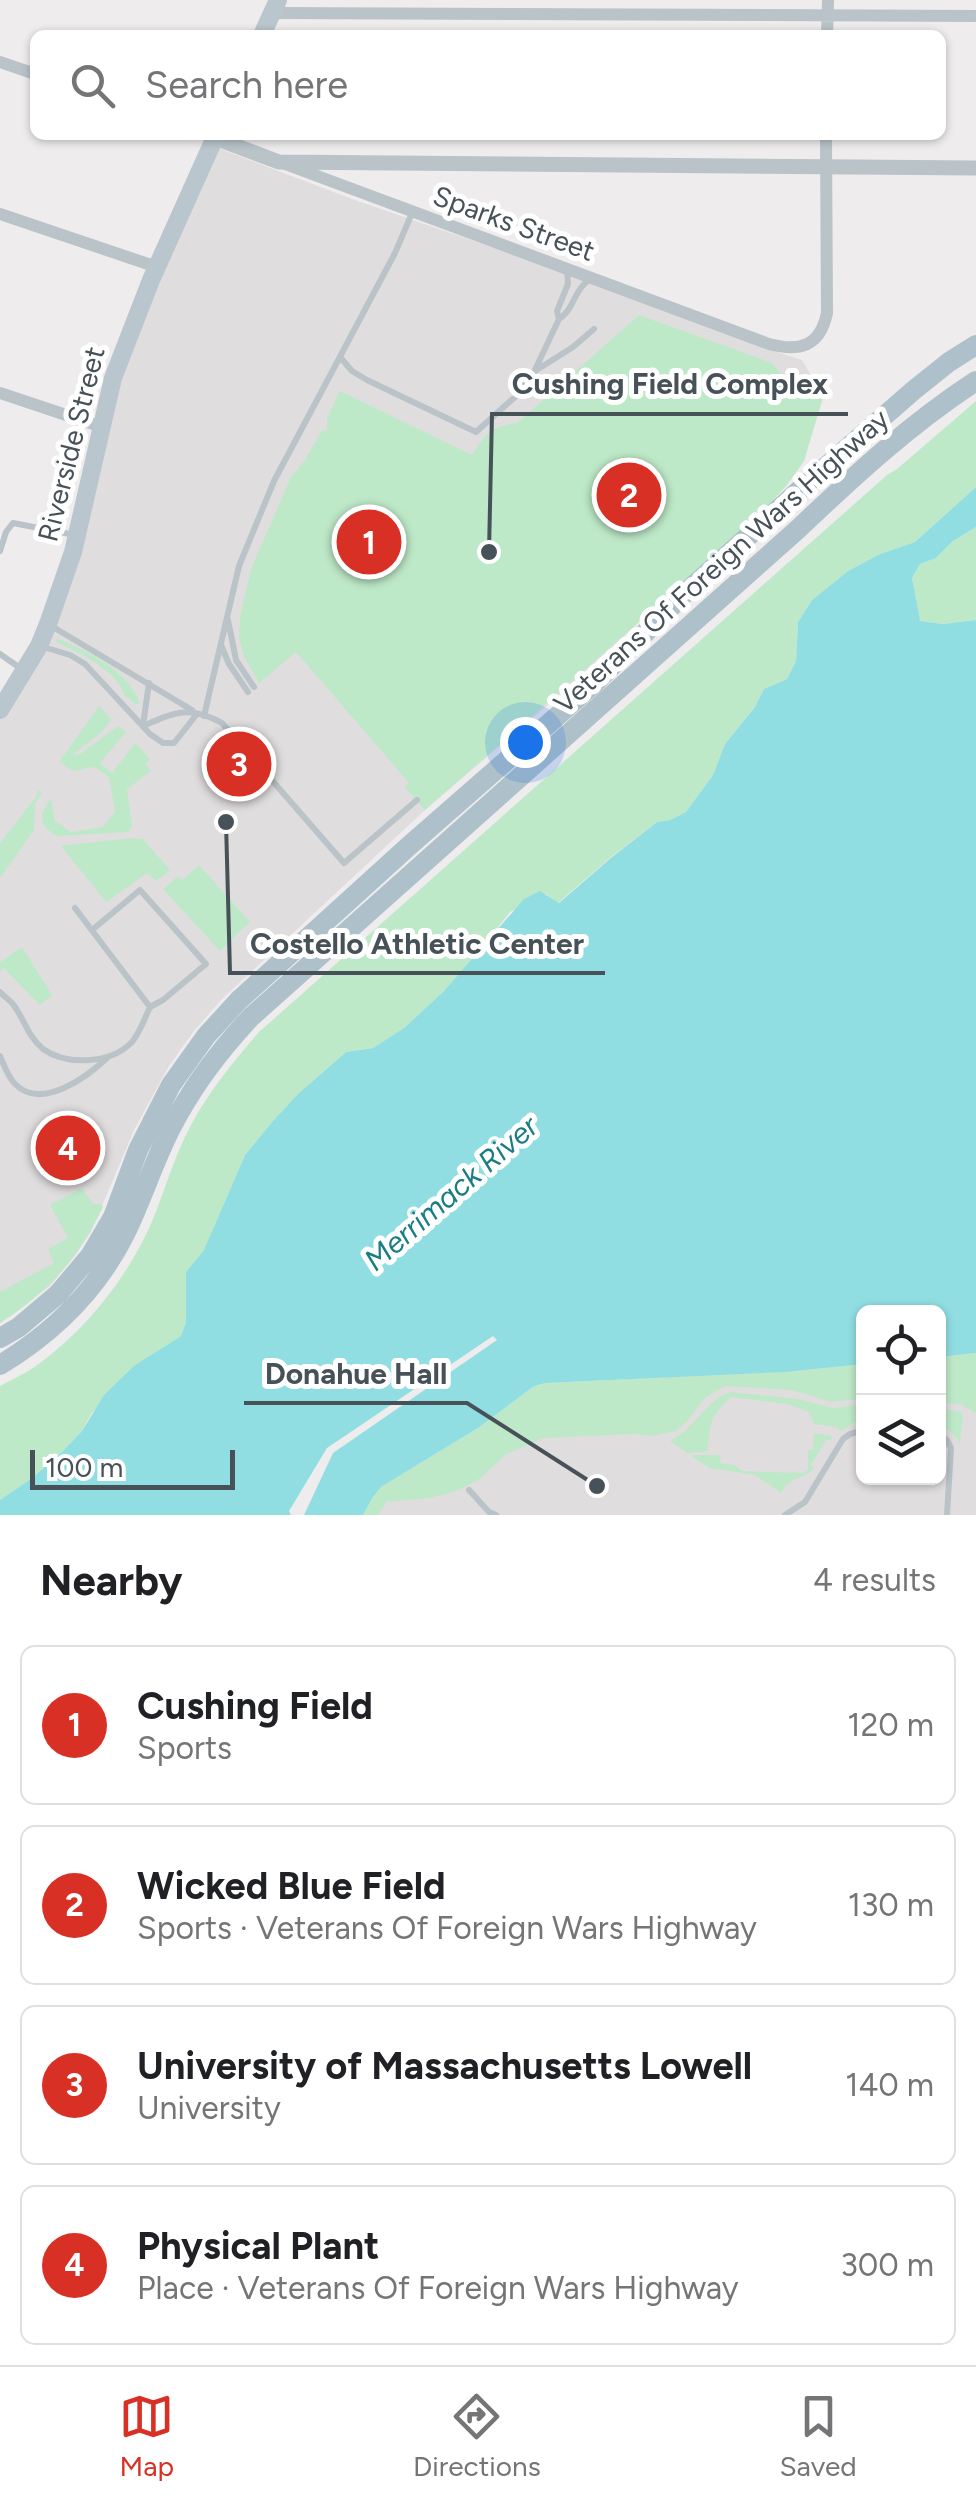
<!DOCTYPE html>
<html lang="en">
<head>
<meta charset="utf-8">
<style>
  body { margin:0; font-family:Figtree,sans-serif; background:#f6f6f6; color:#202124 }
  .controls { position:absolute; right:30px; bottom:30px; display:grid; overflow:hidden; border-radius:15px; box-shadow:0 2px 8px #0004 }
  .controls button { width:90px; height:90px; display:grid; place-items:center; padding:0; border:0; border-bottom:2px solid #e0e0e0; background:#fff; color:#202124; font:50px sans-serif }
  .scale { position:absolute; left:30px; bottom:25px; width:205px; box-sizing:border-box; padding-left:10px; border:5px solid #475258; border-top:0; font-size:28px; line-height:35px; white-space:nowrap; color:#475258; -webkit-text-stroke:8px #fff; paint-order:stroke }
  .you { position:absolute; left:525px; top:742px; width:35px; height:35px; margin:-25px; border:8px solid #fff; border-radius:50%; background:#1a73e8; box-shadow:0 0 0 15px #1a73e833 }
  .badge { display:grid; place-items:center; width:65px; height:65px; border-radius:50%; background:#d93025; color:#fff; font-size:32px; font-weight:700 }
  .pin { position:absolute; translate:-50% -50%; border:5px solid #fff; box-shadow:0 2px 10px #0006 }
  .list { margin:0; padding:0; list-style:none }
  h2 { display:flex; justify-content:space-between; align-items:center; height:130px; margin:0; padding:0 40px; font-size:42px }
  h2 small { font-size:32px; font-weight:400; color:#757577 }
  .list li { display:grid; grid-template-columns:65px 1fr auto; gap:30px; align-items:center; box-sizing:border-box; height:160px; margin:0 20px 20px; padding:0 20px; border:2px solid #e0e0e0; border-radius:15px }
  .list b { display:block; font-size:38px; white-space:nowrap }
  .list p { margin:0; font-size:32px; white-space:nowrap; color:#757577 }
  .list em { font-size:32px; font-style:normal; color:#757577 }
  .icon { flex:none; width:55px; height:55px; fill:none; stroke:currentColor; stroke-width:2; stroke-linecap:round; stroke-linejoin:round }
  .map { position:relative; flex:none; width:976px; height:1515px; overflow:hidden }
  .search { position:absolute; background:#fff; box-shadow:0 2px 8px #0004; left:30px; right:30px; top:30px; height:110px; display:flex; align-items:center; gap:25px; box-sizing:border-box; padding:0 35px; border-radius:15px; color:#757577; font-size:38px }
  .sheet { height:850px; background:#fff }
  nav { display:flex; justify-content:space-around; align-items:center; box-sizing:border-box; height:140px; border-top:2px solid #e0e0e0; background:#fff; font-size:28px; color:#757577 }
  nav a { display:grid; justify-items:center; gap:5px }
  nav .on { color:#d93025 }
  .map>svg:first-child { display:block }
  .education { fill:#e0ddde }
  .green { fill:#bee9c8 }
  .water { fill:#90dee2 }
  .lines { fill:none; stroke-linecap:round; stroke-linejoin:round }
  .service { stroke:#b9c3c8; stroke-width:6 }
  .minor { stroke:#b9c3c8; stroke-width:12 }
  .tertiary { stroke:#b9c3c8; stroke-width:15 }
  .secondary { stroke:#bac6cd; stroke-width:18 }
  .primary { stroke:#aec0c9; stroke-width:20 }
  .labels { text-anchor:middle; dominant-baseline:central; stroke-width:10; stroke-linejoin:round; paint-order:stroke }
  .street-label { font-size:28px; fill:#475258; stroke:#fff }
  .water-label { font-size:30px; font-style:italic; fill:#197e83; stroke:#fff }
  .leader { fill:none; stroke:#475258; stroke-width:4 }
  .callout-dot { fill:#475258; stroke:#fff; stroke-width:4 }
  .callout-label { font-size:30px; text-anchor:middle; font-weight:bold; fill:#475258; stroke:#fff; stroke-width:10; stroke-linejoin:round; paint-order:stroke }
</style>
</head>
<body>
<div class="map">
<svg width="976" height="1515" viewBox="0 0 976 1515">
  <rect width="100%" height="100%" fill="#efeced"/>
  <path class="education" d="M218 148 352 199 598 284 764 348 802 360 823 397 804 461 786 486 722 547 558 696 425 810 223 998 194 1031 169 1066 134 1130 91 1232 74 1257 50 1286 0 1323V719L39 652 112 391Z
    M976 1353V1515H363L534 1386 863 1364 864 1478H938L939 1357Z"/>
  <path class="green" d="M639 315 772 363 790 386 823 397 804 461 786 486 755 520 425 810 405 787 409 783 296 652 259 683 244 657 239 637 240 617 251 569 291 477 305 460 322 430 327 431V418L340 391 472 455C484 435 493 425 517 423Z
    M976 401V487L915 542 880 554 848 571 812 600 798 622 796 661 787 679 764 689 755 707 725 744 713 775 686 812 670 820 657 822 611 857 558 903 546 894 510 912 477 954 444 991 404 1028 373 1048 346 1052 298 1094 272 1122 245 1155 204 1251 186 1272V1322L181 1336 135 1365 91 1414 82 1431 63 1451 32 1478 0 1500V1386C13 1379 28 1372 40 1363 87 1328 126 1279 150 1226 165 1192 173 1158 191 1125 209 1091 234 1061 259 1032L887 475 897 469Z
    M976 527V620L943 624 919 621 912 578 920 564 936 558 953 541Z
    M56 638C84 649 131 672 139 703L136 705 124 695C118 671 78 652 56 642Z
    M99 706 111 719 103 731 72 755 80 754 118 726 126 732 100 763 112 773 135 743 150 759 145 764 151 771 127 789 132 826 128 832 57 836C38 826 38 815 51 799L55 821 71 832 103 827 115 811 109 777 94 767 73 771 59 762Z
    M38 790 42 793 35 804 34 830 0 878V843L36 797Z
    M131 838 143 839 170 870 156 881 147 873 106 902 61 846Z
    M199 865 250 922 220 951 163 889 178 876 182 880Z
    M22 947 52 995 40 1005 4 968 0 972V962Z
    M82 1188 93 1204H101L103 1207C78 1258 49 1292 0 1323V1292L54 1263 48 1249 68 1238 50 1205Z
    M976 1353V1413L960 1404 939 1403V1357Z
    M863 1364V1398L861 1399 831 1402 792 1390 725 1386 706 1397 686 1422 676 1431 652 1436 635 1434 543 1438 505 1455 478 1480 454 1492 429 1498 386 1502 378 1515H363L373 1497 381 1487 478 1428 534 1386 546 1383 785 1372Z
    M731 1392 798 1399 833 1408 863 1404V1421H857L841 1431 836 1427 814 1424 809 1412 787 1404 731 1397C711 1415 709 1425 708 1451L688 1453 671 1442V1440C695 1429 708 1397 731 1392Z
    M939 1409 958 1411 963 1414 960 1443C954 1435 949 1428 939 1427Z
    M814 1433 832 1436 831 1440H826L811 1465 814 1468C803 1481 791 1474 781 1493L755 1475 710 1468 692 1457 694 1455H721L720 1463 734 1465 742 1471 804 1473 808 1470V1450L813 1449Z"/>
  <path class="water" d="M976 487V527L953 541 936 558 920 564 912 578 920 621 943 624 976 620V1353L939 1357 938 1312H864L863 1364 785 1372 546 1383 534 1386 478 1428 381 1487 373 1497 363 1515H304L333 1453 497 1340 493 1336 327 1448 289 1511 291 1515H0V1500L32 1478 63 1451 82 1431 104 1395 135 1365 181 1336 186 1322V1272L204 1250 245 1155 272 1122 298 1094 346 1052 373 1048 404 1028 444 991 524 899 540 891 559 903 612 857 657 822 670 820 686 812 713 775 725 744 755 707 764 689 787 679 796 661 798 622 812 600 848 571 880 554 915 542Z"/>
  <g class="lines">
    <path class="service" d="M559 319 557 311 568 284 567 269
      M340 357 352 371 367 380 476 432 516 396 534 372 559 319C575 309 573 289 592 278
      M535 371 573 347 594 329
      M0 551 6 532 13 523 75 535
      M228 620 236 660 254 687
      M48 624 192 710
      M221 645 229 664 248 692
      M40 646 70 655 85 664 150 734 163 743H174L197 714
      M0 654 23 670
      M204 716 239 566 274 481 395 253 412 213
      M143 725 149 683
      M143 726C175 712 189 705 222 723L344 863 417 800
      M92 930 140 890 206 964 163 1000 150 1007
      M0 992C4 996 8 999 12 1003 23 1016 28 1037 43 1049 67 1066 111 1064 132 1042 140 1032 145 1018 150 1007L75 908
      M0 1056C4 1065 8 1077 15 1084 41 1111 87 1077 107 1058
      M938 1435 947 1440 951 1448 947 1515
      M469 1490 489 1512 496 1515
      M785 1515 805 1502 843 1439 850 1434 864 1430"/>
    <path class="minor" d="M272 13 976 16
      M827 35 828 0
      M0 62 35 74
      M285 164 769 344C799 352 820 347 827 313L826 135
      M0 214 157 267
      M0 393 102 427"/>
    <path class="tertiary" d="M215 138 279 162 976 168"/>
    <path class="secondary" d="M262 35 278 0
      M0 710 39 646 48 624 73 552 113 378 151 280 216 135"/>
    <path class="primary" d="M0 1338 19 1327 58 1294 90 1256 113 1217 138 1150 171 1085 206 1036 239 1000 410 845 595 683 683 595 814 477 914 390 949 362 976 345
      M0 1365C53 1333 97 1290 125 1234 142 1200 153 1163 171 1128 192 1087 219 1051 251 1017L797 530C854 476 910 424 976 381"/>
  </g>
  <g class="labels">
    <g class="street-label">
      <text transform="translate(514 223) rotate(20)">Sparks Street</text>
      <text transform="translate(71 444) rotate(-76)">Riverside Street</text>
      <text transform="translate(721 561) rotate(-42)">Veterans Of Foreign Wars Highway</text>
    </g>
    <g class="water-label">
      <text transform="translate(451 1193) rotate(-41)">Merrimack River</text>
    </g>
  </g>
  <path class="leader" d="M489 552L492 414H848M226 822L230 973H605M597 1486L467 1403H244"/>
  <g class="callout-dot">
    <circle cx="489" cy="552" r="10"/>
    <circle cx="226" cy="822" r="10"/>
    <circle cx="597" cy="1486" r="10"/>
  </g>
  <g class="callout-label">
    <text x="670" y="394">Cushing Field Complex</text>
    <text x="417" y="954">Costello Athletic Center</text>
    <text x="356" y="1384">Donahue Hall</text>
  </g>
</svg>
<div class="controls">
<button><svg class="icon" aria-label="locate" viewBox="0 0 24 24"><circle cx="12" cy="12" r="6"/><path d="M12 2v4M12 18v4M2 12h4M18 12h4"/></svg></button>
<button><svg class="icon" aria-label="layers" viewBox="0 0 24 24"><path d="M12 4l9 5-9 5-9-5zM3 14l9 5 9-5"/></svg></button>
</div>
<div class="scale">100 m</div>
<div class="you"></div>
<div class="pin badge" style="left:369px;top:542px">1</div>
<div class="pin badge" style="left:629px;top:495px">2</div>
<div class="pin badge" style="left:239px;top:764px">3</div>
<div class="pin badge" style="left:68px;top:1148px">4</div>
<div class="search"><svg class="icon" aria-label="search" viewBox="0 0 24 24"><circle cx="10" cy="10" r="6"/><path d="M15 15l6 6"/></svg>Search here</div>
</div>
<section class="sheet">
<h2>Nearby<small>4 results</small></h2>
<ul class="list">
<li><span class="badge">1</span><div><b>Cushing Field</b><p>Sports</p></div><em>120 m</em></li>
<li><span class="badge">2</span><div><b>Wicked Blue Field</b><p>Sports · Veterans Of Foreign Wars Highway</p></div><em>130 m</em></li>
<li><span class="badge">3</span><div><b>University of Massachusetts Lowell</b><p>University</p></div><em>140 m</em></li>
<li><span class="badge">4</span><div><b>Physical Plant</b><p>Place · Veterans Of Foreign Wars Highway</p></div><em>300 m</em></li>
</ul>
</section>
<nav>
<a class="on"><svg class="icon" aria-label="map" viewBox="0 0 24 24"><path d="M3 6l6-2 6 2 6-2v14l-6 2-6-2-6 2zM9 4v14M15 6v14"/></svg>Map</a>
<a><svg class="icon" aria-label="directions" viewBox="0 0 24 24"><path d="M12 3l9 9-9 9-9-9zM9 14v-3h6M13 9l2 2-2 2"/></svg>Directions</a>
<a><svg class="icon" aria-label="saved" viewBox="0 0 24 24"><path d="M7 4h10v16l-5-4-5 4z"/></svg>Saved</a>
</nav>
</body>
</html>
